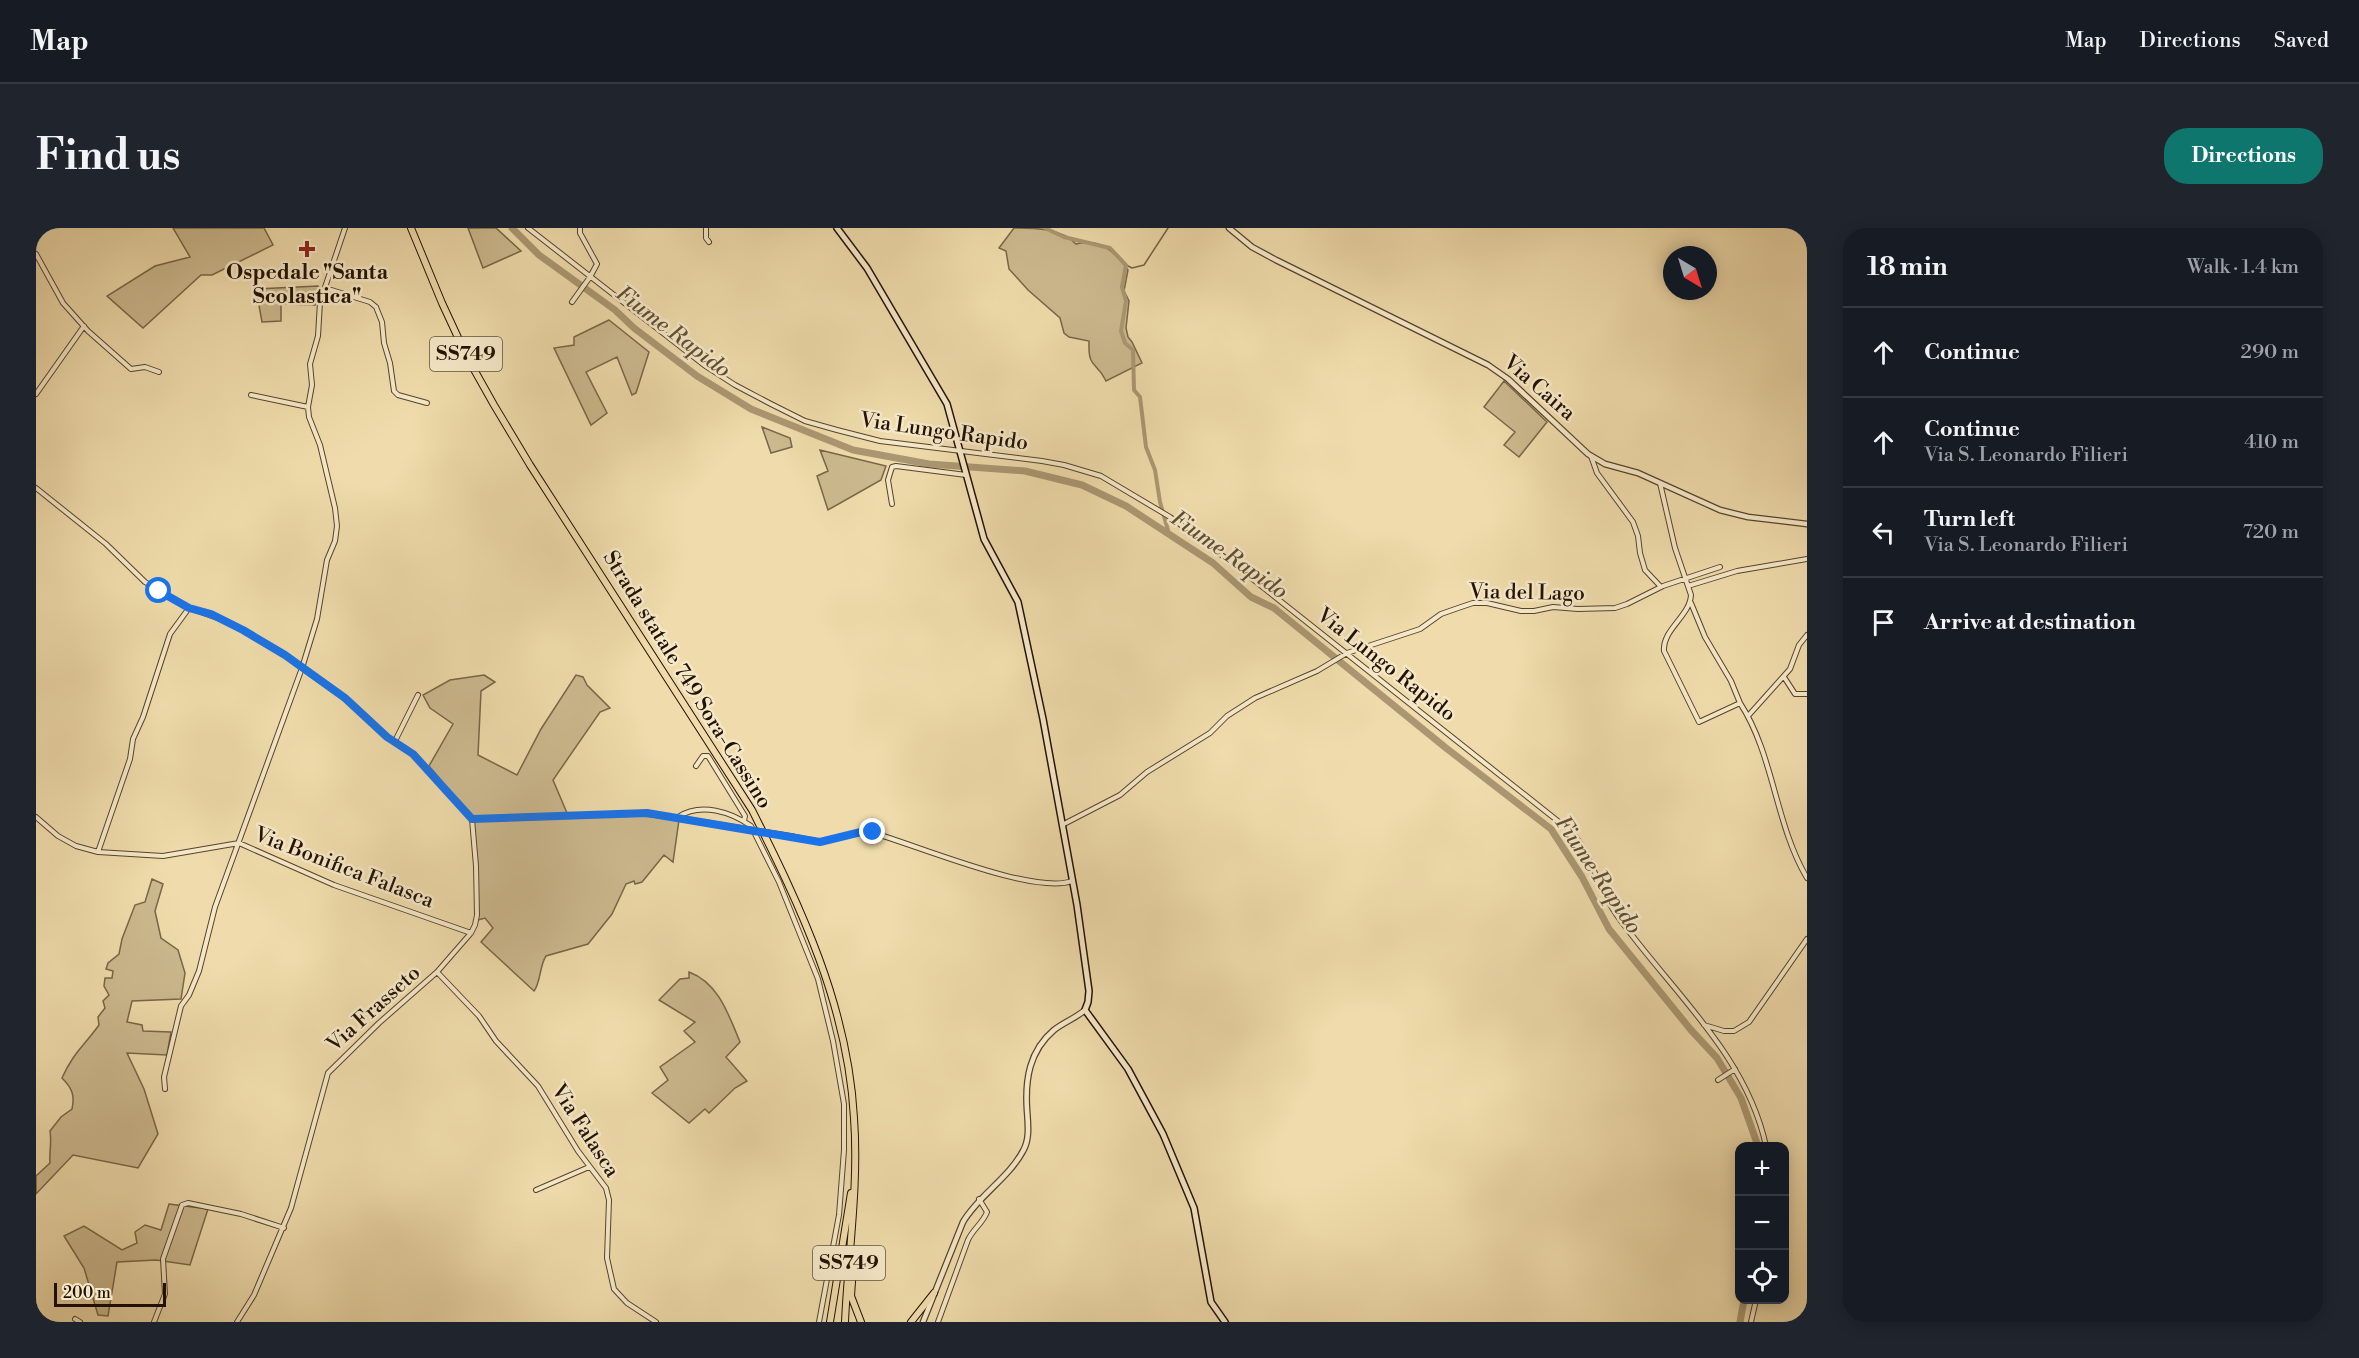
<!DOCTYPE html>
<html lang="en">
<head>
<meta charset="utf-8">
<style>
  body { margin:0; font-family:"Libre Bodoni",serif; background:#20242c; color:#f1f3f6 }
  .controls { position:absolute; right:18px; bottom:18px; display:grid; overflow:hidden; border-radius:12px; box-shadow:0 3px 15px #0003 }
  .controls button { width:54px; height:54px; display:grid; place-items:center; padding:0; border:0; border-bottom:2px solid #363941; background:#171b24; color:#f1f3f6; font:30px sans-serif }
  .compass { position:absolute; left:1627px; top:18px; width:54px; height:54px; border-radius:50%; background:#171b24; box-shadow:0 3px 15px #0003; rotate:142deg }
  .scale { position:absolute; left:18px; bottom:15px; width:112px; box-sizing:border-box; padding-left:6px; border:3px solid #231200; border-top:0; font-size:16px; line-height:21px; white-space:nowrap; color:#231200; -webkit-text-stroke:4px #f5e8c8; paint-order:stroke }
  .stop { position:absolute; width:18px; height:18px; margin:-14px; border:4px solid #1a73e8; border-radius:50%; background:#fff }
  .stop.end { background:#1a73e8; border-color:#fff; box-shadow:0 2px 6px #0008 }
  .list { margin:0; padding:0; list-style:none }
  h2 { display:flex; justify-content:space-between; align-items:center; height:78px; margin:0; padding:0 24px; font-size:26px }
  h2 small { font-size:20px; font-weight:400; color:#9ea1a6 }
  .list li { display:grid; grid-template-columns:39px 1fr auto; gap:18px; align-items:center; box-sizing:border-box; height:90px; padding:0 24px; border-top:2px solid #363941 }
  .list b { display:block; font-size:22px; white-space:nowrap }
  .list p { margin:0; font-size:20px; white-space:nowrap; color:#9ea1a6 }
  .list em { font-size:20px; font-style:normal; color:#9ea1a6 }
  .icon { flex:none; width:33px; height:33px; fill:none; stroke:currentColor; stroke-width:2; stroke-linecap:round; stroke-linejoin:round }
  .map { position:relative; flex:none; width:1771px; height:1094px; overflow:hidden; border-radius:24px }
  header { display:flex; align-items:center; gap:36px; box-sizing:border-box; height:84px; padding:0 30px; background:#171b24; border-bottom:2px solid #363941 }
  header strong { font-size:28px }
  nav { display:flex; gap:33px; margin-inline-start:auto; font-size:21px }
  .intro { display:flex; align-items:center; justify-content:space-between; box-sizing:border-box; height:144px; padding:0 36px }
  h1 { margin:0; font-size:42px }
  .button { padding:15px 27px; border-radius:24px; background:#0f766e; color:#fff; font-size:21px; font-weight:700 }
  main { display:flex; gap:36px; padding:0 36px }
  aside { flex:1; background:#171b24; border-radius:24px; box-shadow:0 3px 15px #0003 }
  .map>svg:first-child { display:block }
  .green { fill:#ccb98e; stroke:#786647; stroke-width:1.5 }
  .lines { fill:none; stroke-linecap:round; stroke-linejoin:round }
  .stream { stroke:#746244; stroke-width:1.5 }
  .canal { stroke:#aa9771; stroke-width:4 }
  .river { stroke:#aa9771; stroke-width:7 }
  .minor-casing { stroke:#56442b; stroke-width:6 }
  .tertiary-casing { stroke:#56442b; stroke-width:7 }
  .secondary-casing { stroke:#231200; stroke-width:8 }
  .trunk-casing { stroke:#231200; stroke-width:8 }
  .minor { stroke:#f5e8c8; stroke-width:4 }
  .tertiary { stroke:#f5e8c8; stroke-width:4.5 }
  .secondary { stroke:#f5e8c8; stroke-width:5 }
  .trunk { stroke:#efdbab; stroke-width:6 }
  .minor-bridge-casing { stroke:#56442b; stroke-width:6; stroke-linecap:butt }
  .minor-bridge { stroke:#f5e8c8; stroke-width:4 }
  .route { stroke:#1a73e8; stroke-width:8 }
  .poi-dot { fill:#8f2418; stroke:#f5e8c8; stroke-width:2 }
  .labels { text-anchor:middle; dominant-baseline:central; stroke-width:5; stroke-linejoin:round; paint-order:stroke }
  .shield { fill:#f5e8c8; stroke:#62523c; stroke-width:1.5 }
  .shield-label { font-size:20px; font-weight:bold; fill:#231200 }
  .poi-label { font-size:21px; font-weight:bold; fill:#231200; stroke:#f5e8c8 }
  .street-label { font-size:21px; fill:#231200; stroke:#f5e8c8 }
  .water-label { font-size:22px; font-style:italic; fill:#604e33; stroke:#f5e8c8 }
</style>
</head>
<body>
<header>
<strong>Map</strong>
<nav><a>Map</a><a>Directions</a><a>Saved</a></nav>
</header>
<div class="intro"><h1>Find us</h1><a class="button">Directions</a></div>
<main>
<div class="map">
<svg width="1771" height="1094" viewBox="0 0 1771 1094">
  <rect width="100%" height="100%" fill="#efdbab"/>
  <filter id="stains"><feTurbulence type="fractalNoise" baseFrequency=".00333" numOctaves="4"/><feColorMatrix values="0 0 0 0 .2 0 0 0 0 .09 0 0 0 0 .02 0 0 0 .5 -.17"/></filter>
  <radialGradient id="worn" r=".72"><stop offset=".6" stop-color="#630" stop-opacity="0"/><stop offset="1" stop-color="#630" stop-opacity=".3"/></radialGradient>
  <path class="green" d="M137 0H228L237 17 176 47H165L107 100 71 68 119 38 154 29Z
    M432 0H460L485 23 447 40Z
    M978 0C1000 0 1025 0 1040 16 1065 10 1078 23 1092 42L1088 63 1093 73 1090 100 1092 109 1096 114 1106 135 1070 153C1060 132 1052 142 1053 113L1033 109 1028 105 1024 90 992 62 973 41 970 23 963 20Z
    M282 58 285 60 279 77 245 76V93L226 94 220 61Z
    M573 92 613 124 600 165 596 167 581 129 550 144 571 185 555 197 518 120 538 117V109Z
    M1468 153 1511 194 1483 229 1468 217 1479 204 1448 179Z
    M726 199 754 210 756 219 735 225Z
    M784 222 850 238 845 252 792 282 781 248 792 243Z
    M448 447 459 454 445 463 442 527 481 547 505 501 540 447 547 449 551 457 574 480 564 484 517 552 531 585 437 590 393 538 417 496 394 480 387 467 414 452Z
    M607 588 643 592 637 634 628 627 606 654 599 656 598 653 590 656 576 686 552 716 510 728C503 739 505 754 498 763L445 714 457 700 449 690 442 692 438 595 442 592Z
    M116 651 127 656 119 683 125 710 142 722 149 745 145 771 96 773 91 794 106 797 107 803 135 804 131 827 91 825 108 861 122 906 102 940 37 927 0 966V948L14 935C13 924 16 915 14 903L25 889 36 881C39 867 36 860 26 850 37 825 48 818 63 797L62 789 69 780 67 773 73 767 68 758 69 750H76L77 743 70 741 72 735 83 726 86 711 99 677 109 674Z
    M653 744C683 755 693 788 704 814L690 829 711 853 699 860 673 885 669 881 653 895 616 865 632 852 624 839 659 814 648 803 659 794 623 772 644 751 653 750Z
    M133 976 172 981 154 1037 120 1032 81 1034 72 1088 62 1087 48 1040 28 1008 48 998 86 1022 101 1015 99 1004 109 997 125 1002Z"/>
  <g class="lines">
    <path class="stream" d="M1090 37 1096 40 1108 37 1132 0"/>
    <path class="canal" d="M1009 0 1028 9 1074 20 1090 37 1086 59 1090 73 1085 103 1089 115 1097 122 1098 162 1104 169 1110 219 1119 242 1124 274 1133 306"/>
    <path class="river" d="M476 0 503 27 579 82 598 100 661 148 715 181 817 222 893 236 989 243 1046 257 1090 278 1177 335 1215 369 1238 380 1410 520 1515 601 1546 649 1573 701 1655 802 1681 830 1705 870 1722 918
      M1704 1094 1708 1072"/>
    <g class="minor-casing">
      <path id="minor" d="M309 0 284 74 282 108 274 136 276 157 272 179 273 189 284 217 299 280 301 298 299 313 291 332 281 391 266 440 309 470 351 509 377 526 436 591 611 585 692 598
        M492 0 668 137 699 157 735 176 769 193 801 202 844 213 1006 233 1028 237 1065 248 1134 289 1195 334 1537 605C1556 629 1562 660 1580 686 1633 761 1710 825 1730 918
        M670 0V10L673 14
        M0 26 27 75 52 103 95 141 109 139 123 144
        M289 60 334 74 340 79 346 94 348 115 354 135 358 163 362 167 391 175
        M536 74 554 49 561 36 544 5V0
        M0 166 48 98
        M215 167 272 179
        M1555 228 1561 245 1597 294 1602 308 1604 325 1609 342 1625 359
        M1624 255 1639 320 1655 367C1654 388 1626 402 1628 423L1663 494 1704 475C1738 527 1739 596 1771 650
        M0 260 70 316 109 354 153 380 190 393 249 427 266 440 179 679 163 743 153 767 145 778 128 849 129 861
        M856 276 852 252 856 239 860 238 930 247
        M1652 358 1701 343 1771 331
        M1655 375 1669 409 1695 453 1704 475
        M1748 449 1759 466H1771
        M1712 488 1754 441 1763 417 1771 407
        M359 513 382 467
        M660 538 667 528H672L709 588 708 593
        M0 589 22 608 40 618 62 624 127 628 203 615 298 657 435 705
        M642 589C665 574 695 584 715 598L743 654 782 751 797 813 808 876V922L803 987 783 1094
        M1026 597 1084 567 1111 544 1174 505 1191 488 1219 470 1281 443 1311 425 1384 401 1405 386 1425 379 1437 375H1451L1485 383H1498L1517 379 1542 381 1579 380 1591 376 1627 358 1684 339
        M755 608 784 614 825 604 837 605C881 617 997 667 1036 653
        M62 624 94 531 97 511 107 489 134 406 153 380
        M401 744 443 788 460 813 502 858 542 923 570 960 573 972 571 1030 578 1061 591 1075 620 1094
        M1668 797 1688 803H1698L1713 794 1771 711
        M1682 852 1699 841
        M500 962 553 939
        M39 1091 44 1094
        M118 1094 129 1066 127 1031 146 977 152 975 205 986 248 1000
        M201 1094 218 1067 255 980 292 845 343 795 401 744 435 705 439 697 441 687 440 638 436 591
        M902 1094 932 1012C937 1001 947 995 951 984L943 971
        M1715 1094 1720 1072"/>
    </g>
    <g class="tertiary-casing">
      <path id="tertiary" d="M1193 0 1216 19 1240 32 1452 137 1472 151 1552 226 1569 236 1602 245 1684 282 1712 289 1771 296
        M887 1094 927 994C943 967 972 951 987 923 994 911 992 896 991 882 989 852 993 823 1018 802 1028 794 1040 790 1049 782"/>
    </g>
    <g class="secondary-casing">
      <path id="secondary" d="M801 0 831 40 911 176 948 311 982 374 1007 491 1041 677 1053 763 1052 774 1049 782 1092 841 1127 906 1158 980 1175 1074 1189 1094"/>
    </g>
    <g class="trunk-casing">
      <path id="trunk" d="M375 0 406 75 431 129 458 177 494 237 716 582C765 680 812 778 818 890 823 958 812 1026 809 1094
        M817 1040 815 1068 825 1094
        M794 1094 815 965
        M875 1094 898 1065"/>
    </g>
    <use href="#minor" class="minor"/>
    <use href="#tertiary" class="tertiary"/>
    <use href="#secondary" class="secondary"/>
    <use href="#trunk" class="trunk"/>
    <g class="minor-bridge-casing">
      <path id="minor-bridge" d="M692 598 755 608"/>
    </g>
    <use href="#minor-bridge" class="minor-bridge"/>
  </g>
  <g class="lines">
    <path class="route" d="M123 363 153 380 175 386 207 402 249 427 309 470 351 509 377 526 436 591 611 585 784 614 825 604H837"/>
  </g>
  <path class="poi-dot" d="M268 12h6v6h6v6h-6v6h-6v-6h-6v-6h6z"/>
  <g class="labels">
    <g class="shield">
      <rect x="394" y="109" width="72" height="34" rx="4.5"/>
      <rect x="777" y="1018" width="72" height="34" rx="4.5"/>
    </g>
    <g class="shield-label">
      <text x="430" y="126">SS749</text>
      <text x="813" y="1035">SS749</text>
    </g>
    <g class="poi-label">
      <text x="271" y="45">Ospedale "Santa<tspan x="271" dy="24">Scolastica"</tspan></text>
    </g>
    <g class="street-label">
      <text transform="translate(1503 160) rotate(41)">Via Caira</text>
      <text transform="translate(908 204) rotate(8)">Via Lungo Rapido</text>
      <text transform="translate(1491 365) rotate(1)">Via del Lago</text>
      <text transform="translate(1350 437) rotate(38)">Via Lungo Rapido</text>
      <text transform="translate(651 452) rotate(58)">Strada statale 749 Sora-Cassino</text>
      <text transform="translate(308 640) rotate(21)">Via Bonifica Falasca</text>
      <text transform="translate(338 781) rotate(-42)">Via Frasseto</text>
      <text transform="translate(549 903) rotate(57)">Via Falasca</text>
    </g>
    <g class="water-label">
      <text transform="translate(637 104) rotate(37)">Fiume Rapido</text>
      <text transform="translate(1193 327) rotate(35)">Fiume Rapido</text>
      <text transform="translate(1562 647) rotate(56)">Fiume Rapido</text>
    </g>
  </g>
  <rect width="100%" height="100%" filter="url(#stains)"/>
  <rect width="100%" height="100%" fill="url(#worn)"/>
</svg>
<div class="controls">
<button>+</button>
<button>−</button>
<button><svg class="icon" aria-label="locate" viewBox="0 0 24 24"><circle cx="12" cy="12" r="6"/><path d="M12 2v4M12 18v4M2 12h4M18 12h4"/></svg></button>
</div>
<svg class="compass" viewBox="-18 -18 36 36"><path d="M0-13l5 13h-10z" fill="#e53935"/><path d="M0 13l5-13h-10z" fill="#9ea1a6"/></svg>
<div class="scale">200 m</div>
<div class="stop" style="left:123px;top:363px"></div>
<div class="stop end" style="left:837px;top:604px"></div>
</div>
<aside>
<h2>18 min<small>Walk · 1.4 km</small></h2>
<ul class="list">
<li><svg class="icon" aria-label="ahead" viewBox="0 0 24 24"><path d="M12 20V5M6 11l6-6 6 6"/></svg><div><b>Continue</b></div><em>290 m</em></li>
<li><svg class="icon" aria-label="ahead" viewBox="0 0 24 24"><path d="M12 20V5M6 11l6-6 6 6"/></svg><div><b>Continue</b><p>Via S. Leonardo Filieri</p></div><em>410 m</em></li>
<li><svg class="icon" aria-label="left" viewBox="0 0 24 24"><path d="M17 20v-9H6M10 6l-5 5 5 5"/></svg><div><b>Turn left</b><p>Via S. Leonardo Filieri</p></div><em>720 m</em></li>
<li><svg class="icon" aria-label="arrive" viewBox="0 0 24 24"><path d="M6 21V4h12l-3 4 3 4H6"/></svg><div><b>Arrive at destination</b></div></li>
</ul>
</aside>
</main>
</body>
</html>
